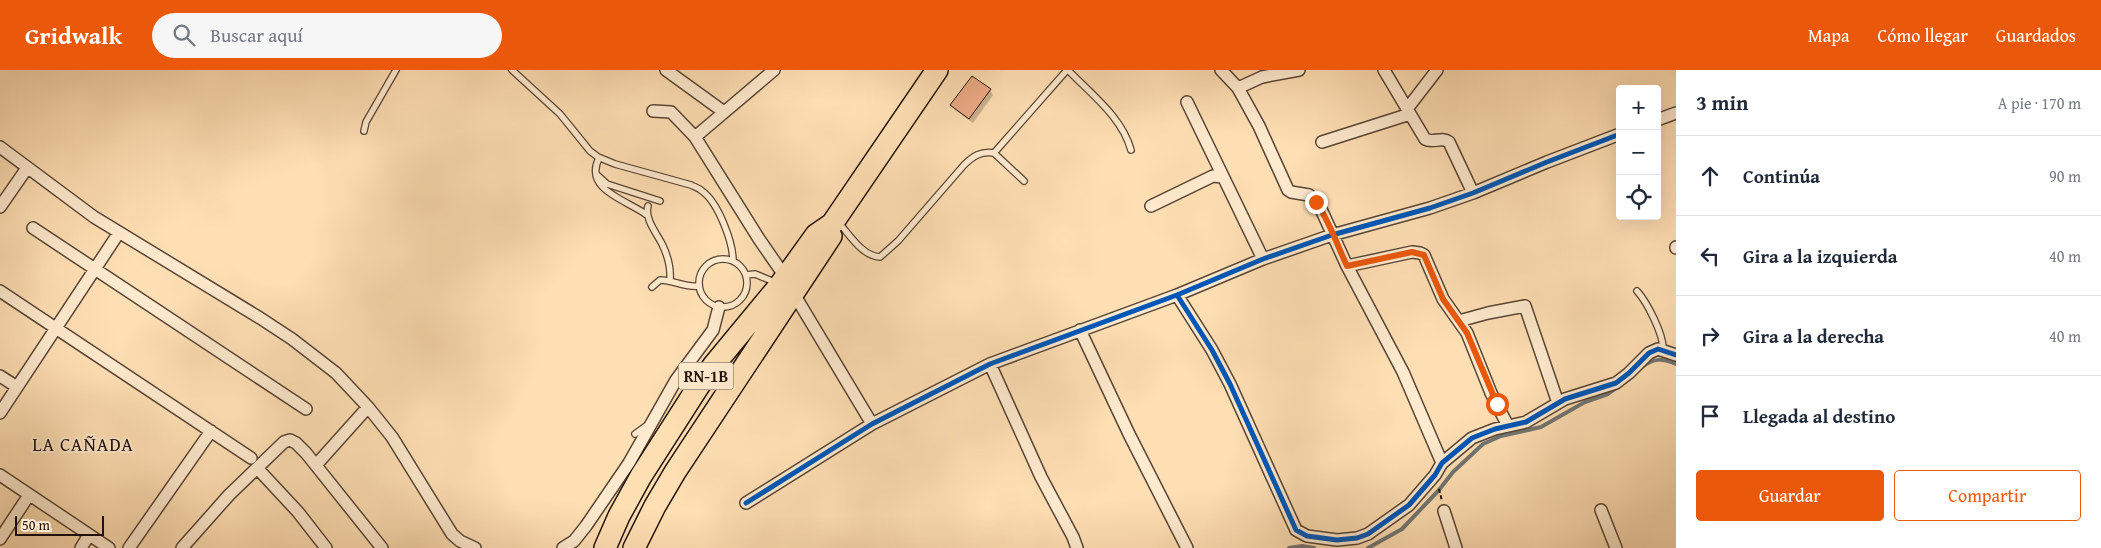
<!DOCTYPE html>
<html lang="es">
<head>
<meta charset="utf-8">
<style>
  body { margin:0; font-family:"Gentium Book Plus",serif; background:#f6f6f7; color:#1f2937 }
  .controls { position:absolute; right:15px; top:15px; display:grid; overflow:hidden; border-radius:5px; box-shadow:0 5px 20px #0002 }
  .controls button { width:45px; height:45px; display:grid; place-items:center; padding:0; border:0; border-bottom:1px solid #e0e1e3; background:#fff; color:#1f2937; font:25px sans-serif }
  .scale { position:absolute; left:15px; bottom:12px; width:89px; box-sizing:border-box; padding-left:5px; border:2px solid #21120b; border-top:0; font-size:14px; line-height:18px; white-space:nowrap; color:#21120b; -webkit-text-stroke:4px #feeace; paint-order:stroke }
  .stop { position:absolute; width:15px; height:15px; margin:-11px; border:4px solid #ea580c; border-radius:50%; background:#fff }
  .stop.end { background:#ea580c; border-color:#fff; box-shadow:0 1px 5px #0008 }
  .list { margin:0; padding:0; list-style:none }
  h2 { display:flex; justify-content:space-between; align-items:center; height:65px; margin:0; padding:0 20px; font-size:21px }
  h2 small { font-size:16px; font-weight:400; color:#747a83 }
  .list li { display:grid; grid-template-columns:32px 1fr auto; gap:15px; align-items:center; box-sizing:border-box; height:80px; padding:0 20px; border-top:1px solid #e0e1e3 }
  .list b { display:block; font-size:19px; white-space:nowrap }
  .list em { font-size:16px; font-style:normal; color:#747a83 }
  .actions { display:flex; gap:10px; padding:15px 20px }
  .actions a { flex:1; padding:11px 0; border:1px solid #ea580c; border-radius:5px; text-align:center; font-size:18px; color:#ea580c }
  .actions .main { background:#ea580c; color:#fff }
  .icon { flex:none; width:28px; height:28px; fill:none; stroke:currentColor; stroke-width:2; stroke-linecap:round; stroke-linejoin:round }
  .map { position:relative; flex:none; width:1676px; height:478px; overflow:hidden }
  header { display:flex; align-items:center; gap:30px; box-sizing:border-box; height:70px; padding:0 25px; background:#ea580c; color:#fff }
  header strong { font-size:24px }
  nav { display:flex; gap:28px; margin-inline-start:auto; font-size:18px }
  .search { width:350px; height:45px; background:#f6f6f7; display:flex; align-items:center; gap:12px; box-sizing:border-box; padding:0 18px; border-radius:28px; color:#747a83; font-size:19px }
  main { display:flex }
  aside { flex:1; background:#fff }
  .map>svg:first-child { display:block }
  .shadow { fill:#0003 }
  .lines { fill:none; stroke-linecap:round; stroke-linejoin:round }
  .stream { stroke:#717673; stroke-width:4 }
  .building { fill:#edab86; stroke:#21120b }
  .lane-casing { stroke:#584535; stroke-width:8 }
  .street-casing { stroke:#584535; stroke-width:14 }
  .highway-casing { stroke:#21120b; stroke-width:24 }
  .path { stroke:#21120b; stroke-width:2; stroke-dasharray:4 2.5; stroke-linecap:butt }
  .lane { stroke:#feeace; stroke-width:5.5 }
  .street { stroke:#feeace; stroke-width:11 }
  .highway { stroke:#fedeb3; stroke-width:21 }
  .cycleway-casing { stroke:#feeace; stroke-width:8 }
  .cycleway { stroke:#0057b8; stroke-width:5 }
  .route { stroke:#ea580c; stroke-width:6 }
  .labels { text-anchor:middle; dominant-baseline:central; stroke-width:4; stroke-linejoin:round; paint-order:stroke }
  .shield { fill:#feeace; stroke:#635346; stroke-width:1 }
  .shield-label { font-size:16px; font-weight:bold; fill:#21120b }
  .neighbourhood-label { font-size:19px; letter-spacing:1px; fill:#21120b; stroke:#feeace }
</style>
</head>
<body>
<header>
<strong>Gridwalk</strong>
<div class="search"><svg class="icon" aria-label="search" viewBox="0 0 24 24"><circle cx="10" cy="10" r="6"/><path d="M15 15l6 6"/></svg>Buscar aquí</div>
<nav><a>Mapa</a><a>Cómo llegar</a><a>Guardados</a></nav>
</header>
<main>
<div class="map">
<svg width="1676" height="478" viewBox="0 0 1676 478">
  <rect width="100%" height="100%" fill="#fedeb3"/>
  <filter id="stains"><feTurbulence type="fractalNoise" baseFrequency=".004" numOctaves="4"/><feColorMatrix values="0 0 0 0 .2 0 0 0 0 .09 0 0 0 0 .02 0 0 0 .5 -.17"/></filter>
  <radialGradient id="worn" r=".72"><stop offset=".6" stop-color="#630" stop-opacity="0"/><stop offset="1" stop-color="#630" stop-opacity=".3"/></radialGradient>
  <path class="shadow" d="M990 20 993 25 973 53 955 40 952 35Z"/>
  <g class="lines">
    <path class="stream" d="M1642 297C1654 288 1662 288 1676 294
      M1289 478 1302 476 1314 478
      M1368 478 1402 459 1439 420 1453 402 1483 374 1501 366 1541 357 1585 332 1608 324 1619 316"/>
  </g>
  <path class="building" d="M972 6 991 19 969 49 950 35Z"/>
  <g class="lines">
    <g class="lane-casing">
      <path id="lane" d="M512 0 560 44 590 81 598 87 615 94 691 115C695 117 699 118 702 121 718 132 733 172 733 191
        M1068 0C1091 24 1122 47 1131 80
        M364 61 366 52 396 0
        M994 83 1067 0
        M599 88C583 120 627 130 647 145
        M596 104 607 114 660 131
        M648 136C644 149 658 165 663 176 668 187 671 198 670 210
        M839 153C850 165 862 186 880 187L898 171 964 95C973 86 981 81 994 83L1024 111
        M699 213a24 24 0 1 1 48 0a24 24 0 1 1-48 0Z
        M746 205 755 204 777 213
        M652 217 660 210C673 210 686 218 699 216
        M1637 221C1647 232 1664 265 1663 280
        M635 364 646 356"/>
    </g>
    <g class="street-casing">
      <path id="street" d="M666 0 724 42
        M1221 0 1238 18 1259 56 1288 120 1291 122 1309 125 1320 137 1347 196 1403 302 1442 393
        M1384 0 1425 69C1433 74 1441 66 1449 72L1473 123
        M1238 18 1262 7 1299 0
        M1187 32 1263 189
        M1407 39 1437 0
        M653 41 671 42 695 67 759 169 786 208
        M1657 50 1676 43
        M695 67 774 0
        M1322 72 1410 44
        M0 77 94 147 260 248 292 269 336 303 368 337 392 367 452 464 460 471 475 478
        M1151 136 1213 106 1222 107
        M0 137 27 98
        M33 158 306 339
        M1676 178V177
        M1347 196 1412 182 1420 183 1424 185 1443 229 1467 263 1491 323 1508 356
        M0 221 251 388
        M794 224 872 354
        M1177 225 1212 280 1230 314 1296 460 1307 466 1337 470 1357 468 1368 464 1409 435 1435 405 1442 393 1472 368 1495 359 1526 352 1565 329 1616 313 1629 303 1649 283 1658 279 1676 285
        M1459 251 1488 243 1525 236 1558 333
        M1080 260 1129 364 1187 478
        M990 294 1041 407 1073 467 1077 478
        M0 306 17 317
        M0 343 118 164
        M316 395 368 337
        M257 398 298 442 326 478
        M0 405 109 478
        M746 433 872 354 990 294 1177 225 1263 189 1332 165 1430 138 1473 123 1547 92 1620 64
        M1601 440 1616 478
        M1444 441 1456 478
        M0 469 29 425
        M81 478 89 465
        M129 478 211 361
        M182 478 229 425 284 372 290 370 296 373 306 383 382 478
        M563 478 574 471 586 456 629 393 676 310 713 260 719 237"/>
    </g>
    <g class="highway-casing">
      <path id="highway" d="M605 478 619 446 641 406 698 317 713 296 780 215 816 165 832 154 937 0
        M634 478 655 436 675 402 831 166"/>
    </g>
    <path class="path" d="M1439 419 1442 431"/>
    <use href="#lane" class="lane"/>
    <use href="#street" class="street"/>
    <use href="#highway" class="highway"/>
    <g class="cycleway-casing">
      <path id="cycleway" d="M1177 225 1212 280 1230 314 1296 460 1307 466 1337 470 1357 468 1368 464 1409 435 1435 405 1442 393 1472 368 1495 359 1526 352 1565 329 1616 313 1629 303 1649 283 1658 279 1676 285
        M746 433 872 354 990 294 1177 225 1263 189 1332 165 1430 138 1473 123 1547 92 1620 64"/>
    </g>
    <use href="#cycleway" class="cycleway"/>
  </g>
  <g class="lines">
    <path class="route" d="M1316 132C1330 152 1337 175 1347 196L1412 182 1424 185 1443 229 1467 263 1497 334"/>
  </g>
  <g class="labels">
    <rect class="shield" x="678.5" y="292.5" width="55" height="27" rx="4"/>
    <g class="shield-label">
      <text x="706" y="306">RN-1B</text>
    </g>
    <g class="neighbourhood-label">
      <text x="83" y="374">LA CAÑADA</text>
    </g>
  </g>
  <rect width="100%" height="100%" filter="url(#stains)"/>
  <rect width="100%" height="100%" fill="url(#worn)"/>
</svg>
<div class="controls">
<button>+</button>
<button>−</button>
<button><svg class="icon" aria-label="locate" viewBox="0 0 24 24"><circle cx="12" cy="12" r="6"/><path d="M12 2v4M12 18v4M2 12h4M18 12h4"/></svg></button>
</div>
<div class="scale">50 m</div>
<div class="stop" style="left:1497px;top:334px"></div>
<div class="stop end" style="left:1316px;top:132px"></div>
</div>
<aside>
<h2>3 min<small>A pie · 170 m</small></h2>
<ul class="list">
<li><svg class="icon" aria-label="ahead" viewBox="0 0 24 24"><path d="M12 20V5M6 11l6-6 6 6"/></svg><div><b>Continúa</b></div><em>90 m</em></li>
<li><svg class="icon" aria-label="left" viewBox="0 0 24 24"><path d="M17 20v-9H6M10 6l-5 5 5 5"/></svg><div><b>Gira a la izquierda</b></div><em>40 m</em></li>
<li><svg class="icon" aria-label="right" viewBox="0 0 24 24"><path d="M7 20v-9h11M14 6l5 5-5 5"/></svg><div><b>Gira a la derecha</b></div><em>40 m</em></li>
<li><svg class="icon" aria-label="arrive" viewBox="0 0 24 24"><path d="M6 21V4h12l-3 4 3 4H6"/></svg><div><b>Llegada al destino</b></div></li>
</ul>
<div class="actions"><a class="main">Guardar</a><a>Compartir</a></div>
</aside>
</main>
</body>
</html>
